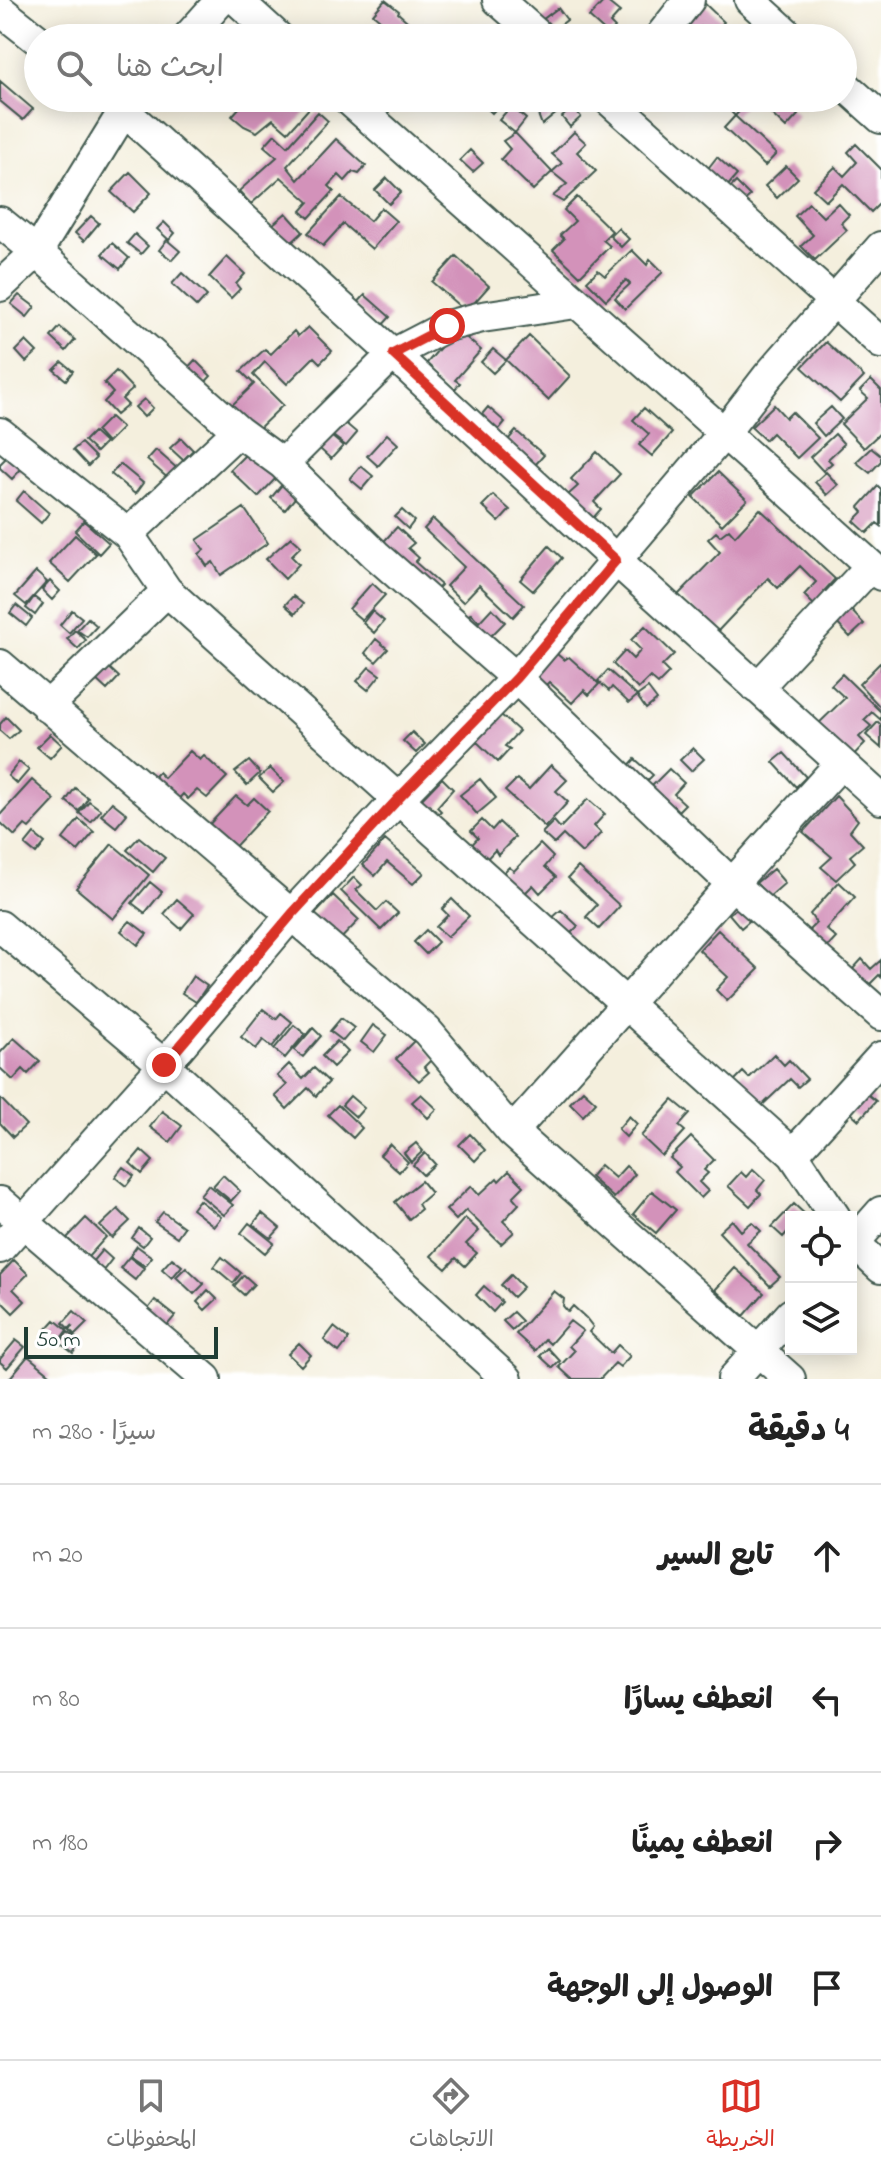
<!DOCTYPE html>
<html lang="ar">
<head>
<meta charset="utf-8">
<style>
  body { margin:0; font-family:"Indie Flower","Playpen Sans Arabic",sans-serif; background:#f2f2f2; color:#222; direction:rtl }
  .controls { position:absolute; right:24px; bottom:24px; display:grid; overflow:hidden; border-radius:0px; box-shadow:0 4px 20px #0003 }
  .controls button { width:72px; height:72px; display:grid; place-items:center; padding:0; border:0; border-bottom:2px solid #e0e0e0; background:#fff; color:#222; font:40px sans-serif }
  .scale { position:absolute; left:24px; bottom:20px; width:194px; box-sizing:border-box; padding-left:8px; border:4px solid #1f3d34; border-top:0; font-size:22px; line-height:28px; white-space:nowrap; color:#1f3d34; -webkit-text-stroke:6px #fff; paint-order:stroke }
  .stop { position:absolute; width:24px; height:24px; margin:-18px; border:6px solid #d93025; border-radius:50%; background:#fff }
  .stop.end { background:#d93025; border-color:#fff; box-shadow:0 2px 8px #0008 }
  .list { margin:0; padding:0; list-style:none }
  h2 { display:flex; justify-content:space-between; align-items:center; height:104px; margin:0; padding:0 32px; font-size:34px }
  h2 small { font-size:26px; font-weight:400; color:#767676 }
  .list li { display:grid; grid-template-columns:52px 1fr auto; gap:24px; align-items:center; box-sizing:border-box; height:144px; padding:0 32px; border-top:2px solid #e0e0e0 }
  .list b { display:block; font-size:30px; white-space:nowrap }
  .list em { font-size:26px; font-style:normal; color:#767676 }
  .icon { flex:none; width:44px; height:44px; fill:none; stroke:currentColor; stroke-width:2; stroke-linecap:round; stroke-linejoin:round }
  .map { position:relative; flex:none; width:881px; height:1379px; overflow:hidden; direction:ltr }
  .search { position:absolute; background:#fff; box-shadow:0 4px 20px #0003; left:24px; right:24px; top:24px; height:88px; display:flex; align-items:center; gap:20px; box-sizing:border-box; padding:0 28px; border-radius:44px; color:#767676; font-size:30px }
  .sheet { height:680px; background:#fff }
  nav { display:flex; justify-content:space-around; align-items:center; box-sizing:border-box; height:112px; border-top:2px solid #e0e0e0; background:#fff; font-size:22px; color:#767676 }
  nav a { display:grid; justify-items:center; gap:4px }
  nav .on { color:#d93025 }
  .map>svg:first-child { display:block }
  .building { fill:#d392ba }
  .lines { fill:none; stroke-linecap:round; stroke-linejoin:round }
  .minor-casing { stroke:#3f584d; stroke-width:34 }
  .minor { stroke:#fff; stroke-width:30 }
  .route { stroke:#d93025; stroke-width:10 }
</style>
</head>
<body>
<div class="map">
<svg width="881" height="1379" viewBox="0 0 881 1379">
  <rect width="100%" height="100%" fill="#fff"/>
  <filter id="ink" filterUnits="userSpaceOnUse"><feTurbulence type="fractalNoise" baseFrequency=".0125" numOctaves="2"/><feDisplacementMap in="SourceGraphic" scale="16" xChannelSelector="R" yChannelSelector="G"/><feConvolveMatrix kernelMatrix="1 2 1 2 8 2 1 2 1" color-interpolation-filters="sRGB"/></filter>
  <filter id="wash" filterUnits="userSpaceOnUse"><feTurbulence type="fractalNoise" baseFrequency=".006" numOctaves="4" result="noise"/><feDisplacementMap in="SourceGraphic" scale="32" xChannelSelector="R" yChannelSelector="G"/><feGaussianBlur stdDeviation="1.8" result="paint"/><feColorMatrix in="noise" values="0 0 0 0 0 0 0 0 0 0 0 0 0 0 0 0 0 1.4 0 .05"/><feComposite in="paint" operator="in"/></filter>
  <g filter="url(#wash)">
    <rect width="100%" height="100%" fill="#f4efdd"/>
    <g id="blocks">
      <path class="building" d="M385 0 399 11 398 13 415 28 406 38H401L373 14Z
        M605 0 620 12 610 23 615 28 609 35 589 17Z
        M701 0 724 22 711 36 701 27 690 38H687L678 30Z
        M558 8 567 20 551 32 542 20Z
        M0 81 33 109 23 120 0 101Z
        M248 98H258L264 103 268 98H302L311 106 288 132 273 119 257 132 244 126 232 116Z
        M381 98H418L411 106 404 100 395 110Z
        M476 98H496L501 103 492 113Z
        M549 98H557L564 107 542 125 536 109Z
        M727 98H738L745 105 735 116 722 102Z
        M769 98H780L798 115 786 128 762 105Z
        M511 106 526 119 515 133 552 172 533 190 501 159 510 149 503 141 515 133 499 120Z
        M573 107 581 117 570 127 562 117Z
        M318 112 328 121 287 166 298 180 336 139 366 166 359 174 353 172 345 181 339 175 329 186 334 191 309 218 301 211 309 202 281 177 251 204 239 191 277 157 264 146 275 134 288 146Z
        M735 116 776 154 765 166 724 128Z
        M574 132 586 143 577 152 596 171 563 202 553 196 567 184 552 172 562 163 552 154Z
        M856 144 881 169V202L871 212 843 184 826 201 813 189 835 167 844 176 857 162 848 152Z
        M470 150 483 163 473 172 460 160Z
        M717 157 737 175 726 188 706 171Z
        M786 166 798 178 777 198 765 186Z
        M130 172 151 193 133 212 111 192Z
        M387 178 401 192 389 204 375 190Z
        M736 182 750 196 742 203 729 189Z
        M341 197 370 221 381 208 396 221 372 249 343 224 323 246 308 233Z
        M577 197 612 231 603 240 610 246 580 276 553 250 564 239 560 235 575 221 564 210Z
        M809 203 823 217 838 203 849 215 841 223 847 230 815 260 801 246 813 235 795 216Z
        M286 213 303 232 290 244 272 225Z
        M91 216 99 223 84 241 75 233Z
        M164 222 175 233 169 240 157 229Z
        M618 228 629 239 621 247 610 236Z
        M135 234 148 246 141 254 127 243Z
        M167 240 180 251 172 260 159 250Z
        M112 243 129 258 120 269 102 254Z
        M632 250 647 265 650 259 663 272 625 309 615 298 630 284 626 280 606 300 587 281 598 270 605 276Z
        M456 256 489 286 466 312 432 282Z
        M227 257 245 274 236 284 240 289 231 298 209 277Z
        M182 273 207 296 197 307 172 284Z
        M19 295 35 307 27 317 11 304Z
        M365 295 390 317 380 328 355 306Z
        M60 327 75 340 66 351 51 337Z
        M308 327 332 351 320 363 314 357 287 384 265 362 253 375 283 405 254 433 229 408 254 384 241 371 265 349 271 354 294 331 298 336Z
        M456 329 481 350 455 380 460 383 450 395 421 370Z
        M529 336 570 376 548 400 506 360Z
        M26 341 37 352 26 362 16 351Z
        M826 342 864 377 840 402 802 367Z
        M493 349 506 360 493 373 481 362Z
        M195 360 211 376 200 388 184 372Z
        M62 362 73 371 66 380 54 370Z
        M116 371 133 389 122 399 128 405 116 415 104 402 113 393 104 383Z
        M871 380 881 390V432L864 448 841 424 868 398 860 391Z
        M144 399 153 408 144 417 135 407Z
        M774 405 786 418 792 412 818 438 797 458 772 433 765 440 751 427Z
        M488 407 505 422 495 434 478 419Z
        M831 407 842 419 824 436 813 423Z
        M644 408 672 433 652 456 639 445 649 434 633 420Z
        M110 417 122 428 107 443 96 431Z
        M344 422 357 433 346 446 333 436Z
        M516 431 544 455 535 465 507 441Z
        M93 432 105 443 96 452 84 441Z
        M387 434 398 444 378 466 367 456Z
        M835 434 844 444 828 459 832 463 823 471 810 457Z
        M331 436 343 446 331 459 320 449Z
        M181 438 193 450 183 460 170 448Z
        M81 443 96 458 88 466 73 450Z
        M871 448 881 456V461L870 473 856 462Z
        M156 450 179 470 170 480 147 460Z
        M250 450 278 476 258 497 230 470Z
        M597 452 620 474 594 502 601 509 593 518 568 495 578 486 571 479Z
        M9 455 23 467 12 479 0 468V464Z
        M120 464 143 483 135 494 111 474Z
        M361 466 373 476 362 489 350 479Z
        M718 472 747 500 722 525 693 497Z
        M826 472 838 485 827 495 815 482Z
        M285 481 299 493 285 510 271 498Z
        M878 486 881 489V526L877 523 867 533 854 521 863 512 859 507Z
        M24 491 49 513 41 523 16 501Z
        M493 495 510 510 499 522 482 506Z
        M244 508 268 543 221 575 213 562 207 566 199 554 204 550 197 540Z
        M760 509 835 579 824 591 829 596 817 608 804 595 816 582 800 566 778 588 768 578 717 632 678 595 720 552 708 539 716 532 720 536 729 529 735 536Z
        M402 510 414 521 408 529 395 517Z
        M433 519 524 605 513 617 479 585 463 602 446 586 464 567 424 529Z
        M84 521 109 543 99 554 75 531Z
        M397 527 414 543 408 548 419 558 415 562 441 585 430 597 377 549Z
        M75 535 96 554 70 582 49 563Z
        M291 537 301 546 291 556 299 564 285 579 266 559Z
        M549 546 562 558 533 591 520 580Z
        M36 572 47 582 26 605 15 596Z
        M50 581 60 591 52 600 42 590Z
        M372 583 385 595 362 620 349 609Z
        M293 596 303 604 295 614 285 605Z
        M34 597 43 604 35 615 26 608Z
        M16 605 32 618 26 626 10 613Z
        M847 606 864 624 850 637 833 619Z
        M492 608 505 622 483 644 462 623 471 613 479 622Z
        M72 610 82 618 69 633 60 625Z
        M372 611 384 621 374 633 363 623Z
        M88 618 97 626 87 637 77 630Z
        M645 626 674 654 662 666 669 673 658 684 650 677 638 689 613 664 625 651 633 659 641 650 631 640Z
        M75 630 86 640 78 649 67 639Z
        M376 639 388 649 376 662 365 653Z
        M550 648 564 660 569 657 599 684 589 695 584 690 572 703 549 682 541 690 525 676Z
        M881 662V708L859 684Z
        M105 664 119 677 107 690 93 677Z
        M369 667 380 675 368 690 357 681Z
        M608 670 637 696 629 703 612 687 609 691 598 681Z
        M842 674 881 712V720L872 712 864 720 871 726 859 737 865 743 848 761 815 727 845 698 831 685Z
        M648 688 657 700 646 709 637 696Z
        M500 714 519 731 505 746 510 749 498 762 475 740Z
        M6 717 19 730 9 739 0 731V724Z
        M878 722 881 725V748L866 735Z
        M412 732 425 744 416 753 403 741Z
        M50 734 62 745 50 758 37 747Z
        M693 748 704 759 691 771 680 760Z
        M190 751 200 760 204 756 227 777 207 798 197 790 188 799 183 794 174 804 149 781 158 772 164 778Z
        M784 753 806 777 796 787 773 762Z
        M635 759 653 775 642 786 625 770Z
        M249 761 260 773 247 785 235 772Z
        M19 762 29 770 17 784 8 776Z
        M551 765 567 780 556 791 568 802 545 827 505 791 517 779 529 789Z
        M270 768 284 782 273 792 259 778Z
        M669 769 684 783 674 794 685 804 675 814 649 789Z
        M442 778 453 789 437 807 441 811 433 819 417 804Z
        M480 779 496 798 477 814 460 795Z
        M32 780 55 800 29 828 25 825 15 836 0 822V815Z
        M75 788 88 798 79 811 66 801Z
        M236 796 247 805 254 798 268 811 228 854 203 831Z
        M836 796 858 820 850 831 863 845 850 856 855 862 836 880 821 867 832 857 803 832Z
        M588 799 605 814 594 826 601 833 582 853 563 835 554 844 542 833 554 821 560 828Z
        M89 801 101 810 91 822 79 813Z
        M112 802 127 814 116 827 101 815Z
        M79 819 94 832 78 851 63 839Z
        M482 820 492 830 499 822 515 837 498 855 495 850 482 864 467 850 478 838 471 831Z
        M34 834 45 843 36 854 25 845Z
        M139 837 165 858 153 872 127 850Z
        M385 840 424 873 413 884 387 862 375 876 363 865Z
        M112 844 149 875 113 919 76 888Z
        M540 844 553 857 545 867 556 877 540 893 533 885 519 899 497 879 509 867 514 871Z
        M578 867 620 906 599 929 586 917 597 905 568 878Z
        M773 869 785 883 769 897 756 883Z
        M354 877 362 885 356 890 377 911 386 902 398 913 381 930 341 891Z
        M150 882 162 892 145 913 132 903Z
        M839 882 855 897 826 929 836 938 825 950 806 933 816 923 810 914Z
        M333 895 359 920 333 947 307 923Z
        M177 899 194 914 181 929 164 914Z
        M452 899 469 916 447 937 436 927 448 915 442 909Z
        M738 907 749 921 741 928 729 914Z
        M561 910 578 926 568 936 551 919Z
        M130 921 147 934 138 945 121 931Z
        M426 930 438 942 426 954 414 942Z
        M718 930 759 969 727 1001 716 990 728 977 699 950Z
        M862 959 871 969 881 960V977L879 975 867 987 852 970Z
        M193 976 207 986 196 1002 182 993Z
        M263 1009 276 1019 281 1013 292 1022 272 1047 263 1040 256 1049 241 1037Z
        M341 1018 354 1028 343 1041 330 1031Z
        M294 1025 305 1034 285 1058 274 1049Z
        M373 1025 387 1035 374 1052 361 1042Z
        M313 1028 321 1036 303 1057 294 1050Z
        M14 1038 40 1061 28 1074 23 1069 13 1080 0 1068V1053Z
        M416 1039 434 1057 424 1067 429 1072 419 1081 396 1059Z
        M337 1041 348 1052 333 1067 322 1056Z
        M774 1054 784 1065 789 1060 807 1079 798 1087 790 1079 756 1111 730 1085 743 1072 749 1078Z
        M289 1064 303 1079 314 1068 329 1082 316 1096 308 1088 287 1109 275 1096 287 1085 277 1076Z
        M583 1090 596 1102 583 1116 570 1103Z
        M866 1093 876 1101 859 1120 850 1112Z
        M421 1094 437 1109 428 1118 412 1102Z
        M350 1096 364 1108 356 1117 342 1105Z
        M0 1098 26 1125 13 1137 0 1123Z
        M673 1100 690 1114 679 1126 685 1131 662 1156 641 1136Z
        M338 1105 362 1128 353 1138 328 1115Z
        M162 1111 182 1126 170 1142 150 1127Z
        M629 1116 637 1124 626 1137 618 1129Z
        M470 1134 485 1150 475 1161 459 1145Z
        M691 1137 714 1160 704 1170 708 1173 699 1182 708 1191 701 1198 675 1172 680 1167 670 1158Z
        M416 1143 423 1151 411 1162 404 1153Z
        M390 1144 408 1162 399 1172 380 1155Z
        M141 1150 153 1161 142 1174 130 1163Z
        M425 1153 435 1164 423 1175 413 1165Z
        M600 1165 615 1178 626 1166 635 1174 614 1198 590 1177Z
        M123 1167 134 1176 126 1186 115 1177Z
        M753 1169 765 1180 757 1190 761 1194 750 1206 728 1186 741 1172 746 1177Z
        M509 1171 524 1186 513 1197 519 1204 503 1221 514 1232 501 1244 466 1210 456 1220 446 1210 471 1186 479 1195 497 1178 499 1181Z
        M223 1175 240 1191 231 1201 213 1186Z
        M421 1181 431 1193 418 1204 421 1209 409 1219 395 1202Z
        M208 1185 233 1205 224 1215 200 1195Z
        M652 1191 676 1210 656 1233 633 1214Z
        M199 1200 221 1217 214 1226 192 1209Z
        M794 1204 808 1217H791V1228L783 1237 772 1227Z
        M118 1209 130 1221 112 1238 100 1226Z
        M163 1212 184 1227 177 1237 155 1222Z
        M262 1213 280 1228 271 1238 253 1224Z
        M86 1218 106 1237 88 1257 67 1238Z
        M465 1218 479 1231 466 1244 477 1253 465 1266 456 1258 446 1269 431 1256Z
        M732 1220 741 1231 752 1222 761 1231 747 1243 780 1277 770 1286 719 1232Z
        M249 1223 274 1243 265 1253 241 1233Z
        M139 1228 150 1237 143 1246 132 1238Z
        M137 1246 152 1257 145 1266 130 1256Z
        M102 1250 112 1259 102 1272 91 1263Z
        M129 1257 144 1268 135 1280 120 1268Z
        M222 1257 241 1273 233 1283 214 1267Z
        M172 1258 182 1266 172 1278 162 1269Z
        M14 1260 28 1274 13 1289 25 1301 13 1313 0 1300V1275Z
        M186 1267 204 1284 194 1294 176 1277Z
        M735 1268 764 1293 744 1316 715 1290Z
        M244 1275 254 1284 244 1295 234 1286Z
        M511 1275 523 1287 513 1297 501 1285Z
        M484 1286 502 1302 493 1312 476 1295Z
        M208 1290 217 1299 205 1310 197 1302Z
        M554 1291 564 1299 563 1306 568 1312 573 1306 586 1318 593 1327 589 1332 611 1353 618 1345 630 1356 620 1367 615 1363 600 1379H572L559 1367 574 1351 569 1346 583 1331 570 1321 550 1344 545 1339 535 1351 516 1334Z
        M155 1300 175 1316 165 1328 145 1313Z
        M74 1311 87 1323 75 1335 70 1330 73 1325 69 1329 63 1323Z
        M513 1312 522 1321 512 1330 503 1321Z
        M55 1320 67 1330 58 1342 45 1331Z
        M334 1327 349 1339 339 1352 324 1340Z
        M68 1332 81 1342 73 1353 60 1343Z
        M16 1340 25 1347 7 1368 0 1362V1359Z
        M299 1343 311 1355 301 1366 288 1354Z
        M548 1348 560 1361 553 1368 540 1356Z
        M28 1356 51 1375 48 1379H9Z"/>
    </g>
  </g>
  <g filter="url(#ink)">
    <use href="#blocks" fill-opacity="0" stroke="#3f584d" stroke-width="2"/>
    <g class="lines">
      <g class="minor-casing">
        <path id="minor" d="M237 0 279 38
          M498 0 541 38
          M750 0 792 38
          M0 10 38 40
          M187 38 221 0
          M659 38 689 0
          M843 84 881 118
          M110 98 393 354 616 560 881 799
          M347 98 724 433 881 575
          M607 98 881 343
          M0 222 37 252 238 431 283 464 376 555 516 678 731 883 881 1015
          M0 286 37 252 125 109 134 98
          M0 433 128 534 167 591 793 1154 835 1217
          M283 464 393 354 447 326 482 317 576 303
          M128 534 238 431
          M0 665 427 1031 512 1132 790 1379
          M757 688 871 566
          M47 707 167 591
          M0 926 164 1065 507 1379
          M512 1132C622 1010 729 885 841 763
          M793 1154 881 1057
          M0 1202 206 1379
          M851 1240 881 1268
          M851 1246 881 1212
          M0 1248 164 1065 292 914 399 798 516 678 724 433 768 376 881 247
          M733 1379 791 1314"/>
      </g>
      <use href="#minor" class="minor"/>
    </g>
  </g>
  <g class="lines" filter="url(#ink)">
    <path class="route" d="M164 1065 292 914 399 798 516 678 616 560 393 354 447 326"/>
  </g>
</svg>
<div class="controls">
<button><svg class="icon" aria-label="locate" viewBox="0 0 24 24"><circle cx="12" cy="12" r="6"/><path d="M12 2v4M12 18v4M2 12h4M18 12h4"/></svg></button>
<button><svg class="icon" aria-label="layers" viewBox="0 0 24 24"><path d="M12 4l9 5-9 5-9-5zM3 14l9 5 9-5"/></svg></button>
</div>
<div class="scale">50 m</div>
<div class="stop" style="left:447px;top:326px"></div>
<div class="stop end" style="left:164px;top:1065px"></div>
<div class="search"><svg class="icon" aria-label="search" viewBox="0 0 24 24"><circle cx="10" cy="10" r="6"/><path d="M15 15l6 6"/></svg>ابحث هنا</div>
</div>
<section class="sheet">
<h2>4 دقيقة<small>سيرًا · 280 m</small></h2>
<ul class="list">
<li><svg class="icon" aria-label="ahead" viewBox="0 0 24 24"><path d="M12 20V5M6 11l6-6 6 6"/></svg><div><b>تابع السير</b></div><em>20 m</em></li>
<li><svg class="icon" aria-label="left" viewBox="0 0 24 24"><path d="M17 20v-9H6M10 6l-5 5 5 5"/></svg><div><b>انعطف يسارًا</b></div><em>80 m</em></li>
<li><svg class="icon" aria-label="right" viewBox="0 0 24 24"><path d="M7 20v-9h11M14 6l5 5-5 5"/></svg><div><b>انعطف يمينًا</b></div><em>180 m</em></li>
<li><svg class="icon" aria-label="arrive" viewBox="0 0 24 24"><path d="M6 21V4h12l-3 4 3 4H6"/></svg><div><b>الوصول إلى الوجهة</b></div></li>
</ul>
</section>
<nav>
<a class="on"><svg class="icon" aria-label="map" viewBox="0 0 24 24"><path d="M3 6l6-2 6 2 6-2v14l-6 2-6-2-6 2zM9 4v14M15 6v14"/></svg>الخريطة</a>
<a><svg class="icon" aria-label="directions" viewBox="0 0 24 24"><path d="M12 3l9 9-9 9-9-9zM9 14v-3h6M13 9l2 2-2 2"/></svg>الاتجاهات</a>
<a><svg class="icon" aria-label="saved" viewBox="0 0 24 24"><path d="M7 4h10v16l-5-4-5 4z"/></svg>المحفوظات</a>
</nav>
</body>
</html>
